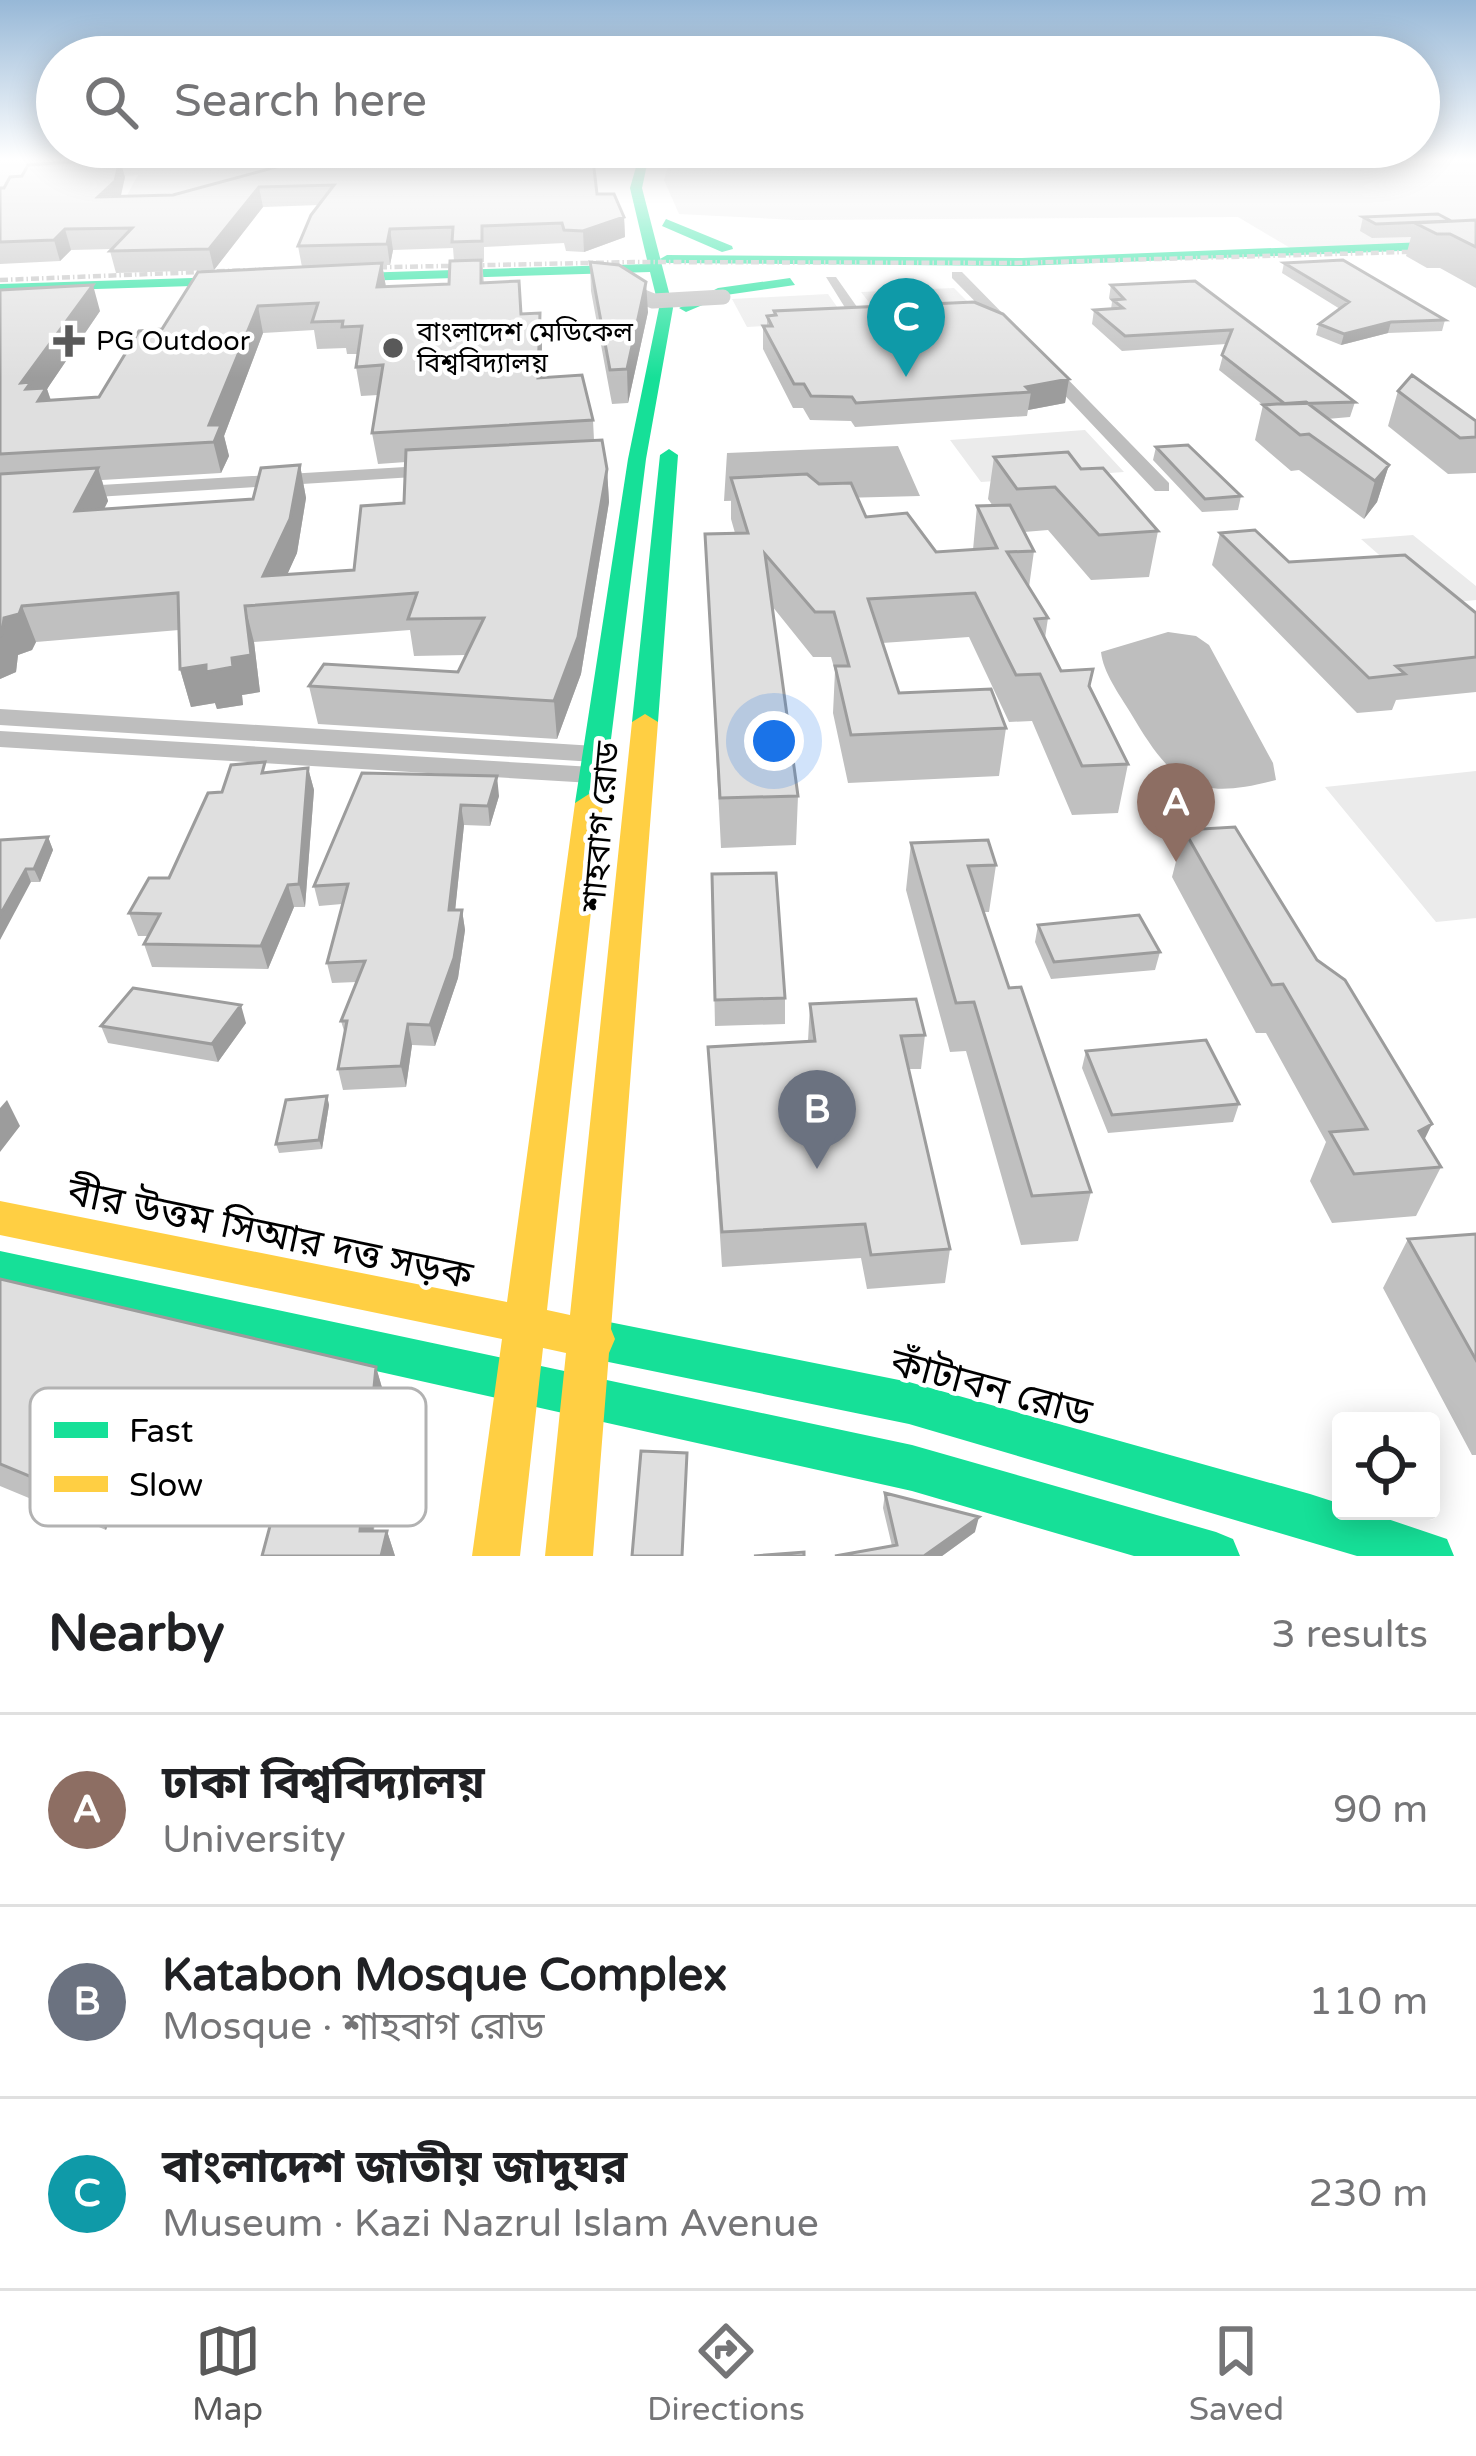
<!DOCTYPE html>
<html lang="en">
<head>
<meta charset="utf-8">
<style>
  body { margin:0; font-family:"Varela Round","Noto Sans Bengali",sans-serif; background:#f6f6f6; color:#202124 }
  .controls { position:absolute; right:36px; bottom:36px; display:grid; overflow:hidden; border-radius:12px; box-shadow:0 6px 30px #0003 }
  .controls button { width:108px; height:108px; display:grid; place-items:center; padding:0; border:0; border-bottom:3px solid #e0e0e0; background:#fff; color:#202124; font:60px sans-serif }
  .you { position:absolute; left:774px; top:741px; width:42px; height:42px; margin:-30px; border:9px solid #fff; border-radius:50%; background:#1a73e8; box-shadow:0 0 0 18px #1a73e833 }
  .badge { display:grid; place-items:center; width:78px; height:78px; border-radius:50%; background:#595959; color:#fff; font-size:39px; font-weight:700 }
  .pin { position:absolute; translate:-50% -99px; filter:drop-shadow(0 3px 6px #0008) }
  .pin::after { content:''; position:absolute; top:63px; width:42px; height:36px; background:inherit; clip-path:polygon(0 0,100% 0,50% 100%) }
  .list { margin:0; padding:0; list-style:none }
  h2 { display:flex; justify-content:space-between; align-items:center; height:156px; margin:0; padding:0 48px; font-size:51px }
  h2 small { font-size:39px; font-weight:400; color:#757577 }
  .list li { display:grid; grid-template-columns:78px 1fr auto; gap:36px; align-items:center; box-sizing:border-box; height:192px; padding:0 48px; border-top:3px solid #e0e0e0 }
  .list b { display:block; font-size:45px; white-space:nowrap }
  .list p { margin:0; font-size:39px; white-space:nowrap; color:#757577 }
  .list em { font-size:39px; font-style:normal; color:#757577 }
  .icon { flex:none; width:66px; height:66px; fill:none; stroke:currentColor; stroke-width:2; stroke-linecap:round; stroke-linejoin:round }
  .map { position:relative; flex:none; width:1476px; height:1556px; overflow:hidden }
  .search { position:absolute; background:#fff; box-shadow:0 6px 30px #0003; left:36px; right:36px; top:36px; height:132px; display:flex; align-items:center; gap:30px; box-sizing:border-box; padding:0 42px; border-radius:66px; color:#757577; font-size:45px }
  .sheet { height:732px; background:#fff }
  nav { display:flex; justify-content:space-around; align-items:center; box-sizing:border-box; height:168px; border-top:3px solid #e0e0e0; background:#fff; font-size:33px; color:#757577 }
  nav a { display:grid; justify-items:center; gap:6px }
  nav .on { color:#595959 }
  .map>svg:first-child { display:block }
  .green { fill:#ebebeb }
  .water { fill:#bebebe }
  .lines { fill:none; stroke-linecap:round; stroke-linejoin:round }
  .street { fill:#bebebe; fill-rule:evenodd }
  .fast { fill:#16e098; fill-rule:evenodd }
  .slow { fill:#ffcf43; fill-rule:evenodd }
  .rail { stroke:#bebebe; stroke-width:4.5; stroke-dasharray:8 3 1.5 3; stroke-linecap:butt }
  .street-bridge { stroke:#bebebe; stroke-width:15 }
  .wall { fill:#c0c0c0; fill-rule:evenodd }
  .shaded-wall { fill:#9c9c9c }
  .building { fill:#dfdfdf; stroke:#9c9c9c; stroke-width:3 }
  .poi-dot { fill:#595959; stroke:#fff; stroke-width:4.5 }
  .labels { text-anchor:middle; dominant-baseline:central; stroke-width:9; stroke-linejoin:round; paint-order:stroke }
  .far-poi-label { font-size:27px; fill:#000; stroke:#fff; text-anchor:start }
  .street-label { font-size:33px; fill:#000; stroke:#fff }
  .near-street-label { font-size:39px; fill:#000; stroke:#fff }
  .key { fill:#fff; stroke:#b2b2b2; stroke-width:3 }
  .key-label { font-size:33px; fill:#000 }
</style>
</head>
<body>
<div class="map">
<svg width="1476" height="1556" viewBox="0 0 1476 1556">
  <rect width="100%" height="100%" fill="#fff"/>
  <path class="green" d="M0 160H312L253 193 126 197 138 175 32 183 0 191Z
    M670 160H1476V241L1292 249 1238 217 796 220 679 214 664 180Z
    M954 288 980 314 882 319 861 292Z
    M828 294 847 321 747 327 732 299Z
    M1085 430 1124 472 981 482 950 440Z
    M1413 535 1476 586V600L1435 604 1361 539Z
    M1476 771V918L1436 922 1325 787Z"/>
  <path class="water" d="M898 446 920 496 724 501 727 453Z
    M1168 632 1196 636 1209 645 1273 763 1276 780C1192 803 1171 781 1130 712 1119 694 1103 672 1101 652Z"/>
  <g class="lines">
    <path class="street" d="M952 272H962L1018 329V335H1008L952 278Z
      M826 277H836L869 324 867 327H857Z
      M1038 361H1050L1169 483V491H1155L1038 367Z
      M439 465 446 467V475L0 503V491Z
      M0 709 595 746 608 754 595 762 0 725Z
      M0 731 592 767 605 775 592 783 0 747Z"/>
    <path class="fast" d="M638 160H648L642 188 673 308 646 459 603 803 589 812 575 803 628 459 659 308 650 272 0 292V284L648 264 630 188Z
      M666 219 732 246 733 249 722 252 662 226Z
      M1476 240V248L1022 266 667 263 660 259 667 255 1022 258Z
      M790 278 795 285 726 295 686 312 679 308 718 288Z
      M669 449 678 455 658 722 645 730 632 722 660 455Z
      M0 1251 912 1445 1216 1532 1233 1539 1240 1556H1134L912 1491 0 1287Z
      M594 1319 909 1382 1310 1494 1341 1504V1511H1364L1447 1539 1454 1556H1357L909 1424 594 1359 579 1353 573 1339 579 1325Z"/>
    <path class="slow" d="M645 714 658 722 611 1329 615 1339 609 1353 593 1556H545L566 1353 543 1348 520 1556H472L502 1339 0 1235V1201L507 1302 575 803 589 794 603 803 547 1310 570 1315 632 722Z"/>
    <path class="rail" d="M348 268 634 262 1017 263 1476 250
      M0 280 276 269"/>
    <path class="street-bridge" d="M641 296 653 301 723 297"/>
  </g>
  <path class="wall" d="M302 160 597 194 624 217 625 237 584 252 566 251 564 243 484 247V262H482L484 283 522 314 540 313 542 340V378L593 420 594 440 607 469 609 502 581 674 557 739 318 724 309 686 458 672 466 655 414 656 410 630 254 642 260 692 242 695 243 705 217 709 215 703 191 707 180 669 179 630 36 642 32 650 18 655 16 672 0 679V290L100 311 47 389 51 400 99 397 162 329 302 267 298 246 319 205 263 207 214 270 116 273 110 251 112 249 71 250 60 261 0 264V188L125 177 120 196 173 195ZM453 248 454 261 449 284 386 287 382 265H390L393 250ZM314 330 317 349 346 348 347 354H358L356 367 361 396 378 395 372 433 378 464 406 462 404 503 354 570 287 574 297 553 306 498 300 465 253 499 104 509 108 501 102 480 221 473 229 456 224 436 263 333Z
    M1363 217 1451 221 1476 220V288L1440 268H1427L1406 256 1411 237 1372 238 1360 231Z
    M590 262 648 312 628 403 612 404 591 291Z
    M1284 263 1445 320 1442 331 1388 333 1341 345 1316 335 1319 324 1340 309 1282 273Z
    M1195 281 1355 402 1350 417 1327 419 1389 465 1377 502 1364 519 1299 470 1291 471 1255 440 1263 405 1219 370 1226 344 1122 351 1092 324 1094 310 1111 309 1112 302 1109 298 1111 285Z
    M774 311 1069 379 1065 403 1028 410 1027 416 855 427 851 421 810 420 803 408H793L763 349V326H767V316L774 315Z
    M1398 391 1476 421V473L1448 474 1388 426Z
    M1156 447 1241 496 1238 510 1202 512 1153 460Z
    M994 457 1081 469 1158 531 1149 577 1091 580 1048 530 1024 532 1034 551 1029 587 1048 618 1045 638 1061 671 1093 669 1090 688 1128 764 1118 813 1072 815 1032 721 1009 722 969 637 882 643 899 693 1006 728 999 776 848 783 833 713 835 671 831 657H813L772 606 798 796 796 845 721 848 705 534 735 533 731 519V478L819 484 866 517 936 552 973 550 977 506H993L988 499Z
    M1220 533 1289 562 1476 613V692L1396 700 1392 710 1357 713 1212 565Z
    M308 768 314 790 305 907H294L268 969 152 967 144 944 148 936H138L129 913 169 878 222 792 268 773Z
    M362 773 499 796 490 826 464 825 455 910H462L465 930 458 978 435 1046 412 1045 406 1087 343 1090 338 1069 345 1034 341 1021 356 982 332 983 327 963 342 904 319 906 314 886Z
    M1184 830 1425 1139 1441 1167 1416 1216 1332 1223 1310 1181 1326 1142 1266 1033H1256L1172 877Z
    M48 837 53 850 40 882H31L0 840Z
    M911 843 996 865 989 912H984L1009 988 1091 1192 1078 1241 1021 1245 966 1051 950 1052 906 890Z
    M712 874 785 998V1024L715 1026Z
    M1038 925 1160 952 1155 970 1051 979 1035 942Z
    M810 1004 925 1035 921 1069H909L950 1249 945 1283 867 1289 861 1258 722 1267 708 1047 808 1041Z
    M246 1023 218 1062 108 1043 101 1026Z
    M1086 1051 1239 1104 1233 1122 1108 1133 1082 1068Z
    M327 1096 329 1105 322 1149 279 1153 276 1144Z
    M1476 1234V1455H1472L1383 1288 1408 1239Z
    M0 1279 376 1367 385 1398 374 1531H387L395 1556H262L274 1511 278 1476 140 1438 106 1530 0 1486Z
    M885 1493 975 1532 942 1556H835L892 1546 883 1508Z"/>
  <path class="shaded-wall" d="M120 160 125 177 120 200 98 197Z
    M259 187 263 207 214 270 209 249Z
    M624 217 625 237 584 252 583 231Z
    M65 229 71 250 60 261 54 240Z
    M390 229 393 250 390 265 387 244Z
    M382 263 386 288 377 287Z
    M646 282 648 312 628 403 627 369Z
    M93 285 100 311 47 389 56 417 21 383Z
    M258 306 263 333 224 436 229 456 221 473 209 425Z
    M540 313 542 340 541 407 538 378Z
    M1391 322 1388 333 1341 345 1344 334Z
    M1069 379 1065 403 1028 410 1031 392 1026 387Z
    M300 465 306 498 297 553 274 604 263 576Z
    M1389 465 1377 502 1364 519 1375 481Z
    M98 468 108 501 86 545 75 511Z
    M607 469 609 502 581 674 557 739 554 701Z
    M22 606 36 642 32 650 18 655 16 672 0 679V636L4 618Z
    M245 606 254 642 260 692 242 695 243 705 217 709 215 703 191 707 180 669 232 658Z
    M308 768 314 790 305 907 299 884Z
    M497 776 499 796 490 826 488 806Z
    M461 805 464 825 453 931 449 910Z
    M48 837 53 850 40 882 34 869Z
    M26 869 31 882 0 940V915Z
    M288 885 294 907 268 969 261 946Z
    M462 910 465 930 458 978 435 1046 430 1025Z
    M241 1005 246 1023 218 1062 212 1044Z
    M408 1024 412 1045 406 1087 401 1066Z
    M327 1096 329 1105 322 1149 319 1140Z
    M7 1100 20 1126 0 1152V1108Z
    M1432 1124 1410 1169 1419 1131Z
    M376 1367 385 1398 371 1556 360 1531Z
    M123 1406 140 1438 106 1530 87 1500Z
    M979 1517 975 1532 942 1556H924Z
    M387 1531 395 1556H381Z"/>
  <path class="building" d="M101 160H120L115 181 98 197 173 195 302 160H593L597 194H614L624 217 583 231 564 230 562 223 482 226V241L452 242 453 227 390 229 387 244 298 246 311 215 334 185 259 187 209 249 110 251 132 228 65 229 54 240 0 242V188H4L10 177 22 176 28 165Z
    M1438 214 1451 221 1376 224 1363 217Z
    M1476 220V247L1450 234H1437L1415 223Z
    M481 260V283L519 281 521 314 540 313 538 378 582 375 593 420 372 433 383 365 356 367 362 326 342 327 343 321 312 322 318 303 258 306 209 425H221L214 442 0 454V290L93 285 21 383 31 382 26 389 46 388 38 401 99 397 139 331 162 329 198 272 382 263 377 287 449 284 450 261Z
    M1343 260 1445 320 1391 322 1344 334 1319 324 1349 302 1284 263Z
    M590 262 619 265 646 282 627 369 610 370Z
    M1195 281 1355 402 1285 404 1222 355 1232 330 1125 336 1094 310 1123 308 1113 300 1124 299 1111 285Z
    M974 302 1003 314 1069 379 1026 387 1031 392 856 403 852 397 811 396 804 384H794L763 326H772L767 316 776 315 774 311Z
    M1412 375 1476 421V437L1460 438 1398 391Z
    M1306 402 1389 465 1375 481 1309 434 1300 435 1263 405Z
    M602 440 607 469 578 637 554 701 309 686 324 664 458 672 484 618 408 619 417 593 245 606 251 655 232 658 233 667 206 672V665L180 669 178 593 22 606 19 614 4 618 2 635 0 636V474L98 468 75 511 253 499 261 468 300 465 290 519 263 576 354 570 361 506 404 503 406 450Z
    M1188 445 1241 496 1205 499 1156 447Z
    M1068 452 1081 469 1103 468 1158 531 1099 535 1055 487 1017 489 994 457Z
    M807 474 819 484 851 483 866 517 907 513 936 552 997 548 977 506 1010 505 1034 551 1007 552 1048 618 1035 619 1061 671 1093 669 1089 686 1128 764 1082 766 1040 674 1016 675 975 593 868 599 899 693 991 689 1006 728 851 735 835 666H849L834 612H815L765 554 798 796 720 798 705 534 748 533 731 478Z
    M1255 530 1289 562 1405 555 1476 613V657L1396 666 1405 674 1369 678 1220 533Z
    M265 762 262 773 308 768 299 884 288 885 261 946 144 944 160 914 129 913 149 878H169L208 793 222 792 231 765Z
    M362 773 497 776 488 806 461 805 449 910H462L454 958 430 1025 408 1024 401 1066 338 1069 347 1021H341L365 961 327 963 348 884 314 886Z
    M1235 827 1317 960 1345 980 1432 1124 1419 1131 1441 1167 1354 1174 1330 1132 1367 1129 1283 984 1272 985 1184 830Z
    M48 837 34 869H26L0 915V840Z
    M988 840 996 865 968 866 1009 988 1021 987 1091 1192 1032 1196 974 1002 956 1003 911 843Z
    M776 873 785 998 715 1000 712 874Z
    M1139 915 1160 952 1054 962 1038 925Z
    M133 988 241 1005 212 1044 101 1026Z
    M916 999 925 1035 901 1036 950 1249 871 1255 865 1224 722 1232 708 1047 815 1041 810 1004Z
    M1206 1040 1239 1104 1112 1115 1086 1051Z
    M327 1096 319 1140 276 1144 286 1100Z
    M1476 1234V1360L1408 1239Z
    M0 1279 376 1367 360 1531H387L381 1556H262L274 1511 280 1450 123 1406 87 1500 0 1464Z
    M641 1451 687 1453 682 1556H632Z
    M885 1493 979 1517 924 1556H835L897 1545Z
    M804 1552V1556H754Z"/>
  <linearGradient id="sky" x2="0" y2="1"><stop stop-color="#97b8d7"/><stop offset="0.42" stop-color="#fff"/><stop offset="1" stop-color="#fff" stop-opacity="0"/></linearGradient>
  <rect width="1476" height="378" fill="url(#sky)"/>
  <g class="poi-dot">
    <path d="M63 323h12v12h12v12h-12v12h-12v-12h-12v-12h12z"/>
    <circle cx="393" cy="348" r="12"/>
  </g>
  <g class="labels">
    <g class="far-poi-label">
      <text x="417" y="332">বাংলাদেশ মেডিকেল<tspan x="417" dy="31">বিশ্ববিদ্যালয়</tspan></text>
      <text x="96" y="341">PG Outdoor</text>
    </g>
    <g class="street-label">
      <text transform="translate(601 827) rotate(-85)">শাহবাগ রোড</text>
    </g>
    <g class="near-street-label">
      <text transform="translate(270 1234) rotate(12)">বীর উত্তম সিআর দত্ত সড়ক</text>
      <text transform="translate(991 1388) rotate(15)">কাঁটাবন রোড</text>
    </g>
  </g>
  <rect x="30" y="1388" width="396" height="138" rx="18" class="key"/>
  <rect x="54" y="1422" width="54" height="16" fill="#16e098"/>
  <rect x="54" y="1476" width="54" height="16" fill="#ffcf43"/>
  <g class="key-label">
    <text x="129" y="1442">Fast</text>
    <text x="129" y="1496">Slow</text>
  </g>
</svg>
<div class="controls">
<button><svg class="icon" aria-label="locate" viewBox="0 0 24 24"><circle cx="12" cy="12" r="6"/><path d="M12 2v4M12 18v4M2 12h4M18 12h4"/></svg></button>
</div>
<div class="you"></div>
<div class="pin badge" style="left:1176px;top:862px;background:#8d6e63">A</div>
<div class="pin badge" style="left:817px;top:1169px;background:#6b7280">B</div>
<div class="pin badge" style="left:906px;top:377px;background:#0f9aa8">C</div>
<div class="search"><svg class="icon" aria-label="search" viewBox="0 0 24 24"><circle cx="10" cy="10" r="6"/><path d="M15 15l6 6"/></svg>Search here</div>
</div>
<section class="sheet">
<h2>Nearby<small>3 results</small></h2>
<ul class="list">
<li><span class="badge" style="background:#8d6e63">A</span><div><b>ঢাকা বিশ্ববিদ্যালয়</b><p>University</p></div><em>90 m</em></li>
<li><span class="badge" style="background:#6b7280">B</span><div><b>Katabon Mosque Complex</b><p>Mosque · শাহবাগ রোড</p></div><em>110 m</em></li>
<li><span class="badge" style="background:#0f9aa8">C</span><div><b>বাংলাদেশ জাতীয় জাদুঘর</b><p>Museum · Kazi Nazrul Islam Avenue</p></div><em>230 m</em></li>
</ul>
</section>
<nav>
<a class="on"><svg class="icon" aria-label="map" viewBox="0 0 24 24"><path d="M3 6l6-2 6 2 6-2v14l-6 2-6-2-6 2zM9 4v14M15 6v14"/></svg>Map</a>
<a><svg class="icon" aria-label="directions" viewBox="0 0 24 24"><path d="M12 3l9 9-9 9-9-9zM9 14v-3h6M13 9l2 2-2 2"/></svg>Directions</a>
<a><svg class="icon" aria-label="saved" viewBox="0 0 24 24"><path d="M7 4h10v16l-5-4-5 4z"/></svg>Saved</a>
</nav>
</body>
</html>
